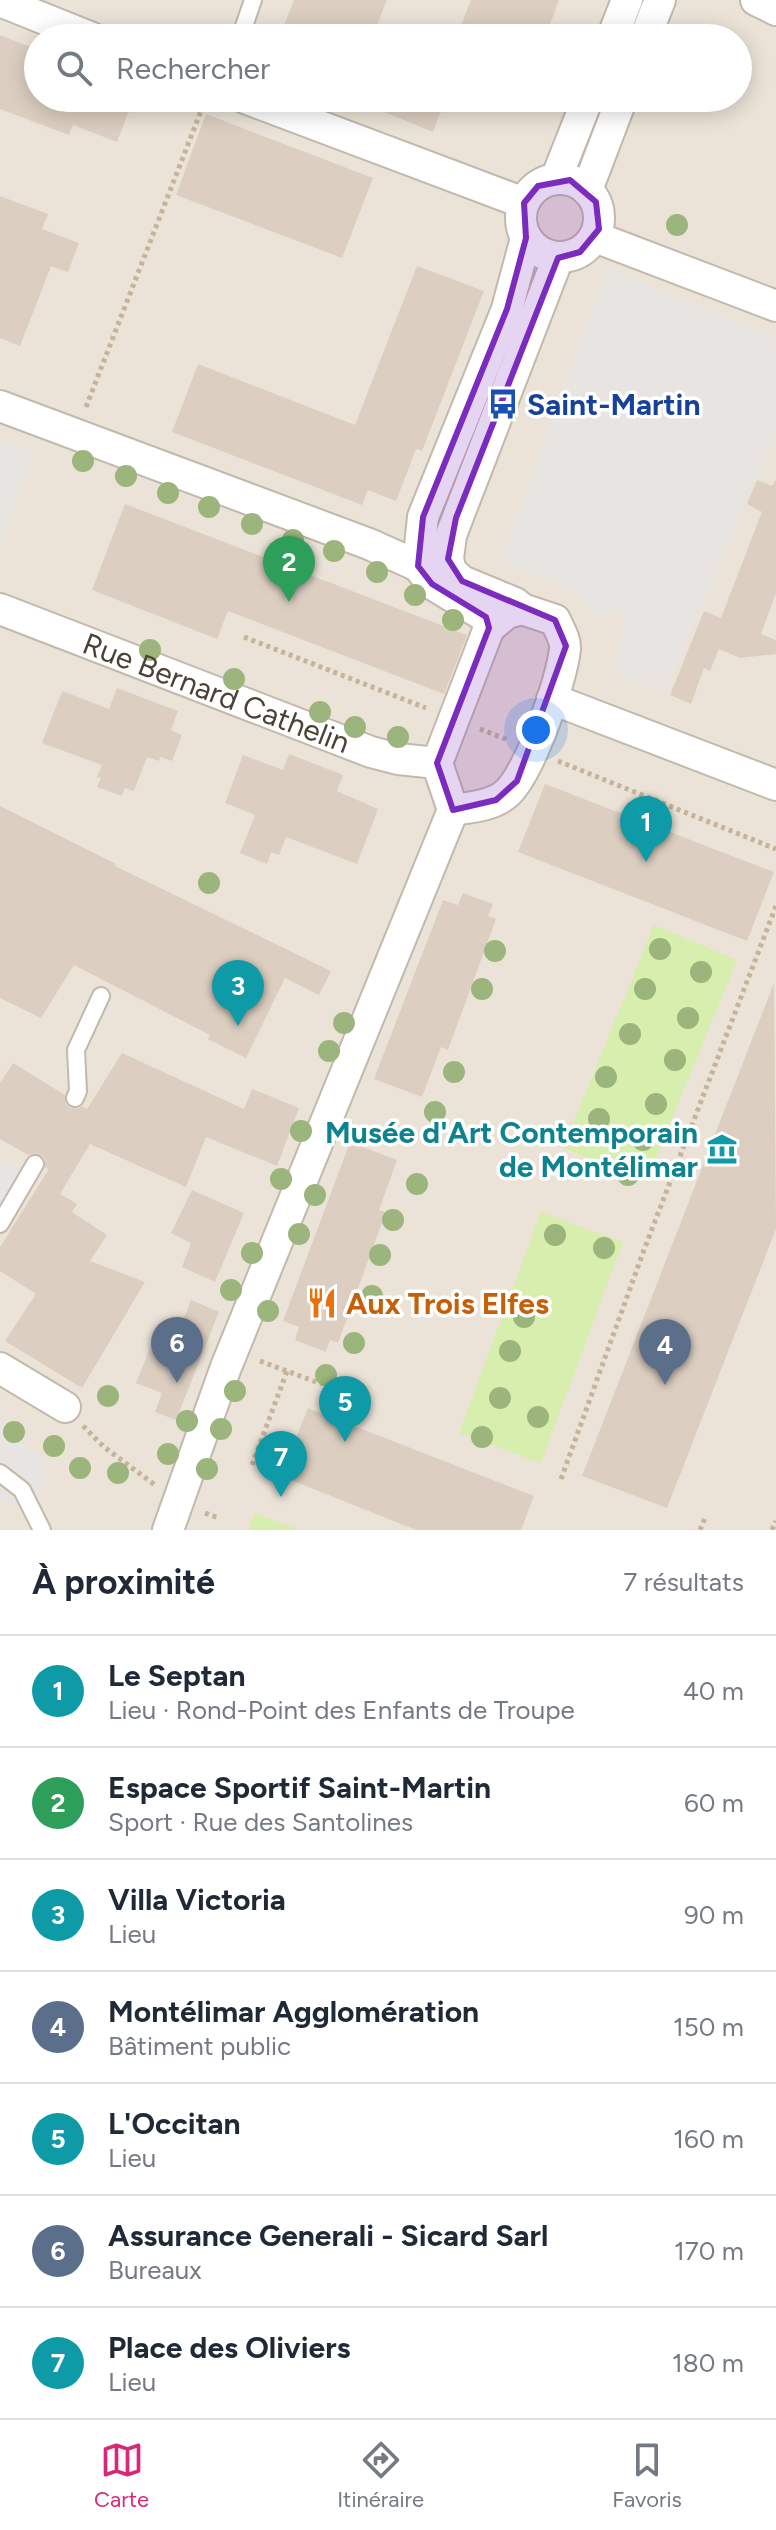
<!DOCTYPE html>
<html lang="fr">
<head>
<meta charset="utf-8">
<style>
  body { margin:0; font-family:Figtree,sans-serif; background:#f2f2f3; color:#1f2937 }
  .you { position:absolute; left:536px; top:730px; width:28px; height:28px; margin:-20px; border:6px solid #fff; border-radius:50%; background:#1a73e8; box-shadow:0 0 0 12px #1a73e833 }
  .badge { display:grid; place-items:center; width:52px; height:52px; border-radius:50%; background:#db2777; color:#fff; font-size:26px; font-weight:700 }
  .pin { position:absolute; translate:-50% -66px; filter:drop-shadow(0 2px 4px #0008) }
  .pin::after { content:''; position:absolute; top:42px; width:28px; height:24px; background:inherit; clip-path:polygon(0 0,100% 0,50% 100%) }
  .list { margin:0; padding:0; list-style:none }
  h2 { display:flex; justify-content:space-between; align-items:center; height:104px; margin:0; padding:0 32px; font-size:34px }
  h2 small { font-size:26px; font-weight:400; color:#747a83 }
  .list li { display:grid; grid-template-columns:52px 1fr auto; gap:24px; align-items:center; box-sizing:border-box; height:112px; padding:0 32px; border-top:2px solid #e0e1e3 }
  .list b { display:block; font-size:30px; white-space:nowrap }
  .list p { margin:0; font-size:26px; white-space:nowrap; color:#747a83 }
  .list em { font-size:26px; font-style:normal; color:#747a83 }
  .icon { flex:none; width:44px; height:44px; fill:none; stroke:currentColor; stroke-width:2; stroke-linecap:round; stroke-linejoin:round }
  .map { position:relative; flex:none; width:776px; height:1530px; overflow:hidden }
  .search { position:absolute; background:#fff; box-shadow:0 4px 20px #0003; left:24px; right:24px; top:24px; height:88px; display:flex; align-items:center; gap:20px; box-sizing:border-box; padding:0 28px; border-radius:44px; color:#747a83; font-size:30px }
  .sheet { height:888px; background:#fff }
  nav { display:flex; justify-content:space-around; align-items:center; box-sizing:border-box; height:112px; border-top:2px solid #e0e1e3; background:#fff; font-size:22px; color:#747a83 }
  nav a { display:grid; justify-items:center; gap:4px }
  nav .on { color:#db2777 }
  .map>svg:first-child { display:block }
  .residential { fill:#ebe3d7; fill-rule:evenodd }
  .green { fill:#d7eeaf }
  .parking { fill:#e7e4e1 }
  .building { fill:#dccfc1 }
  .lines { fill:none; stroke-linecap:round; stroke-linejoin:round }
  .service-casing { stroke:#c3b8ab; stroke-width:20 }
  .minor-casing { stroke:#c3b8ab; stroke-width:34 }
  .path { stroke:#c6b39a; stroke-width:5; stroke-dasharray:4 4; stroke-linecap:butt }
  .service { stroke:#fff; stroke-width:16 }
  .minor { stroke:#fff; stroke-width:30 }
  .tree { fill:#9bb57c }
  .marked { fill:#7b2cbf; fill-opacity:0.2; stroke:#7b2cbf; stroke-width:6; stroke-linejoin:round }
  .labels { text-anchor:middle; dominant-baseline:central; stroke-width:7; stroke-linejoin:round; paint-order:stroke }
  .transit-label { font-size:30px; font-weight:bold; fill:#164399; stroke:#fff; text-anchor:start }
  .street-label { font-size:30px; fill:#4b4137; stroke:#fff }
  .culture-label { font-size:30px; font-weight:bold; fill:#0d838f; stroke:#fff; text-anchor:end }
  .food-label { font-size:30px; font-weight:bold; fill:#c56008; stroke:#fff; text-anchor:start }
</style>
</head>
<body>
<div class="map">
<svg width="776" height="1530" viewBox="0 0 776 1530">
  <rect width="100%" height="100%" fill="#f6f1ea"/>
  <path class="residential" d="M0 0H776V1530H0ZM38 38H738V98H38Z"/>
  <path class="green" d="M654 925 737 960 646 1182 563 1148Z
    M541 1212 623 1242 541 1463 459 1433Z
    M255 1513 300 1530H248Z"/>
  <path class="parking" d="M607 268 776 338V429L664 694 612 670 625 621 619 608 598 619 584 598 571 588 501 562Z
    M0 439 34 452 0 545Z
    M6 1158 27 1171 0 1214V1168Z
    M0 1422 46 1464 39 1498 20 1506 0 1499Z"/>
  <path class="building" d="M294 0H387L372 38H279Z
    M471 0H559L545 38H456Z
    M0 35 38 50V98H134L117 142 73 125 69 135 0 109Z
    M350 98H446L433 132Z
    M206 114 373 178 342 258 176 195Z
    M0 196 48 214 42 229 79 243 68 272 51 266 20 346 0 338Z
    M417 266 484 291 422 451 416 449 396 501 368 490 362 505 172 432 198 364 355 425Z
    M757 480 772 486 776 480V593L761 634 776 640V654L740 658 719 649 710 671 704 668 691 704 670 695 704 611 721 618 762 512 747 504Z
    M125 504 467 635 444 694 228 611 217 639 92 590Z
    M117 688 178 711 171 730 182 735 172 761 160 757 159 761 147 757 134 791 125 788 122 796 97 787 101 778 97 777 102 765 42 743 62 691 109 709Z
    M289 754 343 775 337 791 378 809 357 864 286 837 279 855 271 852 267 864 240 853 255 815 225 803 243 755 283 770Z
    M545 784 774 872 747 941 518 852Z
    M0 806 116 864 115 866 331 971 319 995 285 978 246 1058 208 1039 210 1035 74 965 41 1018 0 998Z
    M463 893 493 904 488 916 496 919 448 1050 441 1047 422 1097 374 1079 443 900 458 905Z
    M774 983 776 1229 667 1508 582 1476Z
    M122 1053 244 1109 252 1089 299 1108 277 1166 206 1137 186 1187 90 1144 60 1194 77 1204 72 1212 107 1235 90 1261 145 1282 82 1388 5 1341 36 1294 0 1271V1247L49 1169 45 1167V1159L41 1155 34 1153 28 1155 0 1139V1083L13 1063 65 1095 66 1104 70 1108 77 1109 82 1106 87 1109Z
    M350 1142 397 1160 379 1210 386 1212 338 1343 330 1340 326 1352 295 1340 299 1327 283 1321Z
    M192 1190 244 1213 215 1282 182 1267 191 1243 171 1233Z
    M191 1300 219 1312 176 1420 155 1412 162 1393 136 1383 156 1333 175 1340Z
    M308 1408 534 1496 521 1530H416L281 1476Z"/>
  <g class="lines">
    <g class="service-casing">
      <path id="service" d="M240 38 253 0
        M75 1098 78 1091 76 1050 101 996
        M0 1224 35 1164
        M0 1473 22 1490 42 1530"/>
    </g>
    <g class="minor-casing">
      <g id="minor">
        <path d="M756 0 776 10"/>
        <path d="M0 1 92 38"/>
        <path d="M612 38 627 0"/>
        <path d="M645 38 660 0"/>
        <path d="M245 98 524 203"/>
        <circle cx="560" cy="218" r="39"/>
        <path d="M556 179 588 98"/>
        <path d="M587 190 622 98"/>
        <path d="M595 237 776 306"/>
        <path d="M0 406 369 544 418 566"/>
        <path id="s1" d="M0 609 371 752 398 759 437 763"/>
        <path d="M522 609 555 620C559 629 566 640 565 649 562 680 529 775 506 794 492 806 471 807 453 810L437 763 489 628 507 613Z"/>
        <path d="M522 609 515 603 462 581 451 571 448 559 451 535 558 258"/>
        <path d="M489 628 486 617 432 584 418 566 423 517 507 309 526 238"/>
        <path d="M552 699 776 785"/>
        <path d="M0 1368 65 1407"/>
        <path d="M168 1530 226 1367 453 810"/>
      </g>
    </g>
    <path class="path" d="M86 407 206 98
      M244 637 426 708
      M480 729 508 740
      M558 761 776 849
      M260 1361 319 1383 346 1388
      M83 1426 104 1447 155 1485
      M252 1465 287 1371
      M561 1479 644 1250 776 906
      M205 1513 219 1518
      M700 1530 705 1518
      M772 1530 776 1521"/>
    <use href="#service" class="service"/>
    <use href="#minor" class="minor"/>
  </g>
  <g class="tree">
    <circle cx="677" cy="225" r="11"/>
    <circle cx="83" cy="461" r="11"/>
    <circle cx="126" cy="476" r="11"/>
    <circle cx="168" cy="493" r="11"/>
    <circle cx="209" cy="507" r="11"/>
    <circle cx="252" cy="524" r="11"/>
    <circle cx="293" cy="540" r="11"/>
    <circle cx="334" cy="551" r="11"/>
    <circle cx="377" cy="572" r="11"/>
    <circle cx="415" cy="595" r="11"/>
    <circle cx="453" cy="620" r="11"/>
    <circle cx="150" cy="650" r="11"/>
    <circle cx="234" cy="679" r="11"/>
    <circle cx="320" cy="712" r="11"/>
    <circle cx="355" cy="727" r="11"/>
    <circle cx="398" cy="737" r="11"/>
    <circle cx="209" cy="883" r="11"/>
    <circle cx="660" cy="949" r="11"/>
    <circle cx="495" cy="951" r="11"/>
    <circle cx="701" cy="972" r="11"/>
    <circle cx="482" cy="989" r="11"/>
    <circle cx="645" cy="989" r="11"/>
    <circle cx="688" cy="1018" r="11"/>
    <circle cx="344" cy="1023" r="11"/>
    <circle cx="630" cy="1034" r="11"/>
    <circle cx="329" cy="1051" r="11"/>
    <circle cx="675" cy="1060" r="11"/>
    <circle cx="454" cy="1072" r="11"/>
    <circle cx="606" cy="1077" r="11"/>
    <circle cx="656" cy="1104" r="11"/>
    <circle cx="435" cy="1112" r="11"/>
    <circle cx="599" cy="1119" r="11"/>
    <circle cx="301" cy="1131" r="11"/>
    <circle cx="643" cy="1140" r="11"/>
    <circle cx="628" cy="1175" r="11"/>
    <circle cx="281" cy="1179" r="11"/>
    <circle cx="417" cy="1184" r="11"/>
    <circle cx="315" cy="1195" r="11"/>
    <circle cx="393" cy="1220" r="11"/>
    <circle cx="299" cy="1234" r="11"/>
    <circle cx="555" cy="1235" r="11"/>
    <circle cx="604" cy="1248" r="11"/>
    <circle cx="252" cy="1253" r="11"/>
    <circle cx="380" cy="1255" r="11"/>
    <circle cx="231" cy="1290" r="11"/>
    <circle cx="372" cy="1296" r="11"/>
    <circle cx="268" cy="1311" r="11"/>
    <circle cx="524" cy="1317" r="11"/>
    <circle cx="354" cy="1343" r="11"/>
    <circle cx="510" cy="1351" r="11"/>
    <circle cx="326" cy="1375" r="11"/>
    <circle cx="235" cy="1391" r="11"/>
    <circle cx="108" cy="1396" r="11"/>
    <circle cx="500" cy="1398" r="11"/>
    <circle cx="538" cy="1417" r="11"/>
    <circle cx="187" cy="1421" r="11"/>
    <circle cx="221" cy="1429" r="11"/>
    <circle cx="14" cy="1432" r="11"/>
    <circle cx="482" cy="1437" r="11"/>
    <circle cx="54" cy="1446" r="11"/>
    <circle cx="168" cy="1454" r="11"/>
    <circle cx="80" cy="1468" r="11"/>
    <circle cx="207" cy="1469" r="11"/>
    <circle cx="118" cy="1473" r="11"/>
  </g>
  <path class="marked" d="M570 180 596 202 599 229 580 252 558 258 456 518 448 559 462 581 555 620 566 646 517 781 496 800 453 810 437 763 489 628 486 617 432 584 418 566 423 517 507 309 526 238 524 203 538 186Z"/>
  <defs>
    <g id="bus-bare" transform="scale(2.4)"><path d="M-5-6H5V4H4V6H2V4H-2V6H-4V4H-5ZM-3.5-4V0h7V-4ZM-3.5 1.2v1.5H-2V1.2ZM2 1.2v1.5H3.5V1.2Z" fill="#1a4fb4" stroke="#fff" stroke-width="2.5" paint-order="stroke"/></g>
    <g id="museum-bare" transform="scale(2.4)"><path d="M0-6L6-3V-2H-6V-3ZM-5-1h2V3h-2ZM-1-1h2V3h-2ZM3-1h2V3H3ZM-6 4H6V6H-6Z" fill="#0f9aa8" stroke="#fff" stroke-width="2.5" paint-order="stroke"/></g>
    <g id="restaurant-bare" transform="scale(2.4)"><path d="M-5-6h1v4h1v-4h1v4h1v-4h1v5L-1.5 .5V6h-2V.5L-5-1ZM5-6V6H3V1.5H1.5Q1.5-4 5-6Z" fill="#e8710a" stroke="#fff" stroke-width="2.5" paint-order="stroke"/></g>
  </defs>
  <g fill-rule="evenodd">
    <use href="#bus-bare" x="503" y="404"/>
    <use href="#museum-bare" x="722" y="1149"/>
    <use href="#restaurant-bare" x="322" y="1303"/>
  </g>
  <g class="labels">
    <g class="transit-label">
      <text x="527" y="404">Saint-Martin</text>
    </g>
    <g class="street-label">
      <text stroke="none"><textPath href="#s1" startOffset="232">Rue Bernard Cathelin</textPath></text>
    </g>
    <g class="culture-label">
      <text x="698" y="1132">Musée d'Art Contemporain<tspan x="698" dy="34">de Montélimar</tspan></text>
    </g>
    <g class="food-label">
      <text x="346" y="1303">Aux Trois Elfes</text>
    </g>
  </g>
</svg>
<div class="you"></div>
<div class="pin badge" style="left:646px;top:862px;background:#0f9aa8">1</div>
<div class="pin badge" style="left:289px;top:602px;background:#2e9e5b">2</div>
<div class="pin badge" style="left:238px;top:1026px;background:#0f9aa8">3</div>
<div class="pin badge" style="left:665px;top:1385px;background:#5c6f8a">4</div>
<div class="pin badge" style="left:345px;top:1442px;background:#0f9aa8">5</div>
<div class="pin badge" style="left:177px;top:1383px;background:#5c6f8a">6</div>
<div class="pin badge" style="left:281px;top:1497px;background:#0f9aa8">7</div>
<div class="search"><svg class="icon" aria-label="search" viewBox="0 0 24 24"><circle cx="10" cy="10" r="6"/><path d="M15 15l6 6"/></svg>Rechercher</div>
</div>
<section class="sheet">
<h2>À proximité<small>7 résultats</small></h2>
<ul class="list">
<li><span class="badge" style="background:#0f9aa8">1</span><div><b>Le Septan</b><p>Lieu · Rond-Point des Enfants de Troupe</p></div><em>40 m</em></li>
<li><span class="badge" style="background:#2e9e5b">2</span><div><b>Espace Sportif Saint-Martin</b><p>Sport · Rue des Santolines</p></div><em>60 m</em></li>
<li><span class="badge" style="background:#0f9aa8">3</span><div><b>Villa Victoria</b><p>Lieu</p></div><em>90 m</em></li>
<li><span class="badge" style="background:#5c6f8a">4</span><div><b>Montélimar Agglomération</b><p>Bâtiment public</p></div><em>150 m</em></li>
<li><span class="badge" style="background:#0f9aa8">5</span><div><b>L'Occitan</b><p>Lieu</p></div><em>160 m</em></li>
<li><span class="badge" style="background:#5c6f8a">6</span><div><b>Assurance Generali - Sicard Sarl</b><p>Bureaux</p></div><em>170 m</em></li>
<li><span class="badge" style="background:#0f9aa8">7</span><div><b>Place des Oliviers</b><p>Lieu</p></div><em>180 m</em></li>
</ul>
</section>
<nav>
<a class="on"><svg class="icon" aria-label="map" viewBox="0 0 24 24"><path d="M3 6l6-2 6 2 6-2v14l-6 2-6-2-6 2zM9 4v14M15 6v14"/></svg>Carte</a>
<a><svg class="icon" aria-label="directions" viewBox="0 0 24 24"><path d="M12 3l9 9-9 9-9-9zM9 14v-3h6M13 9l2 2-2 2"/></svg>Itinéraire</a>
<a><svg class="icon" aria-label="saved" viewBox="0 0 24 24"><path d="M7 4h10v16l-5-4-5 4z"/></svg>Favoris</a>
</nav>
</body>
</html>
